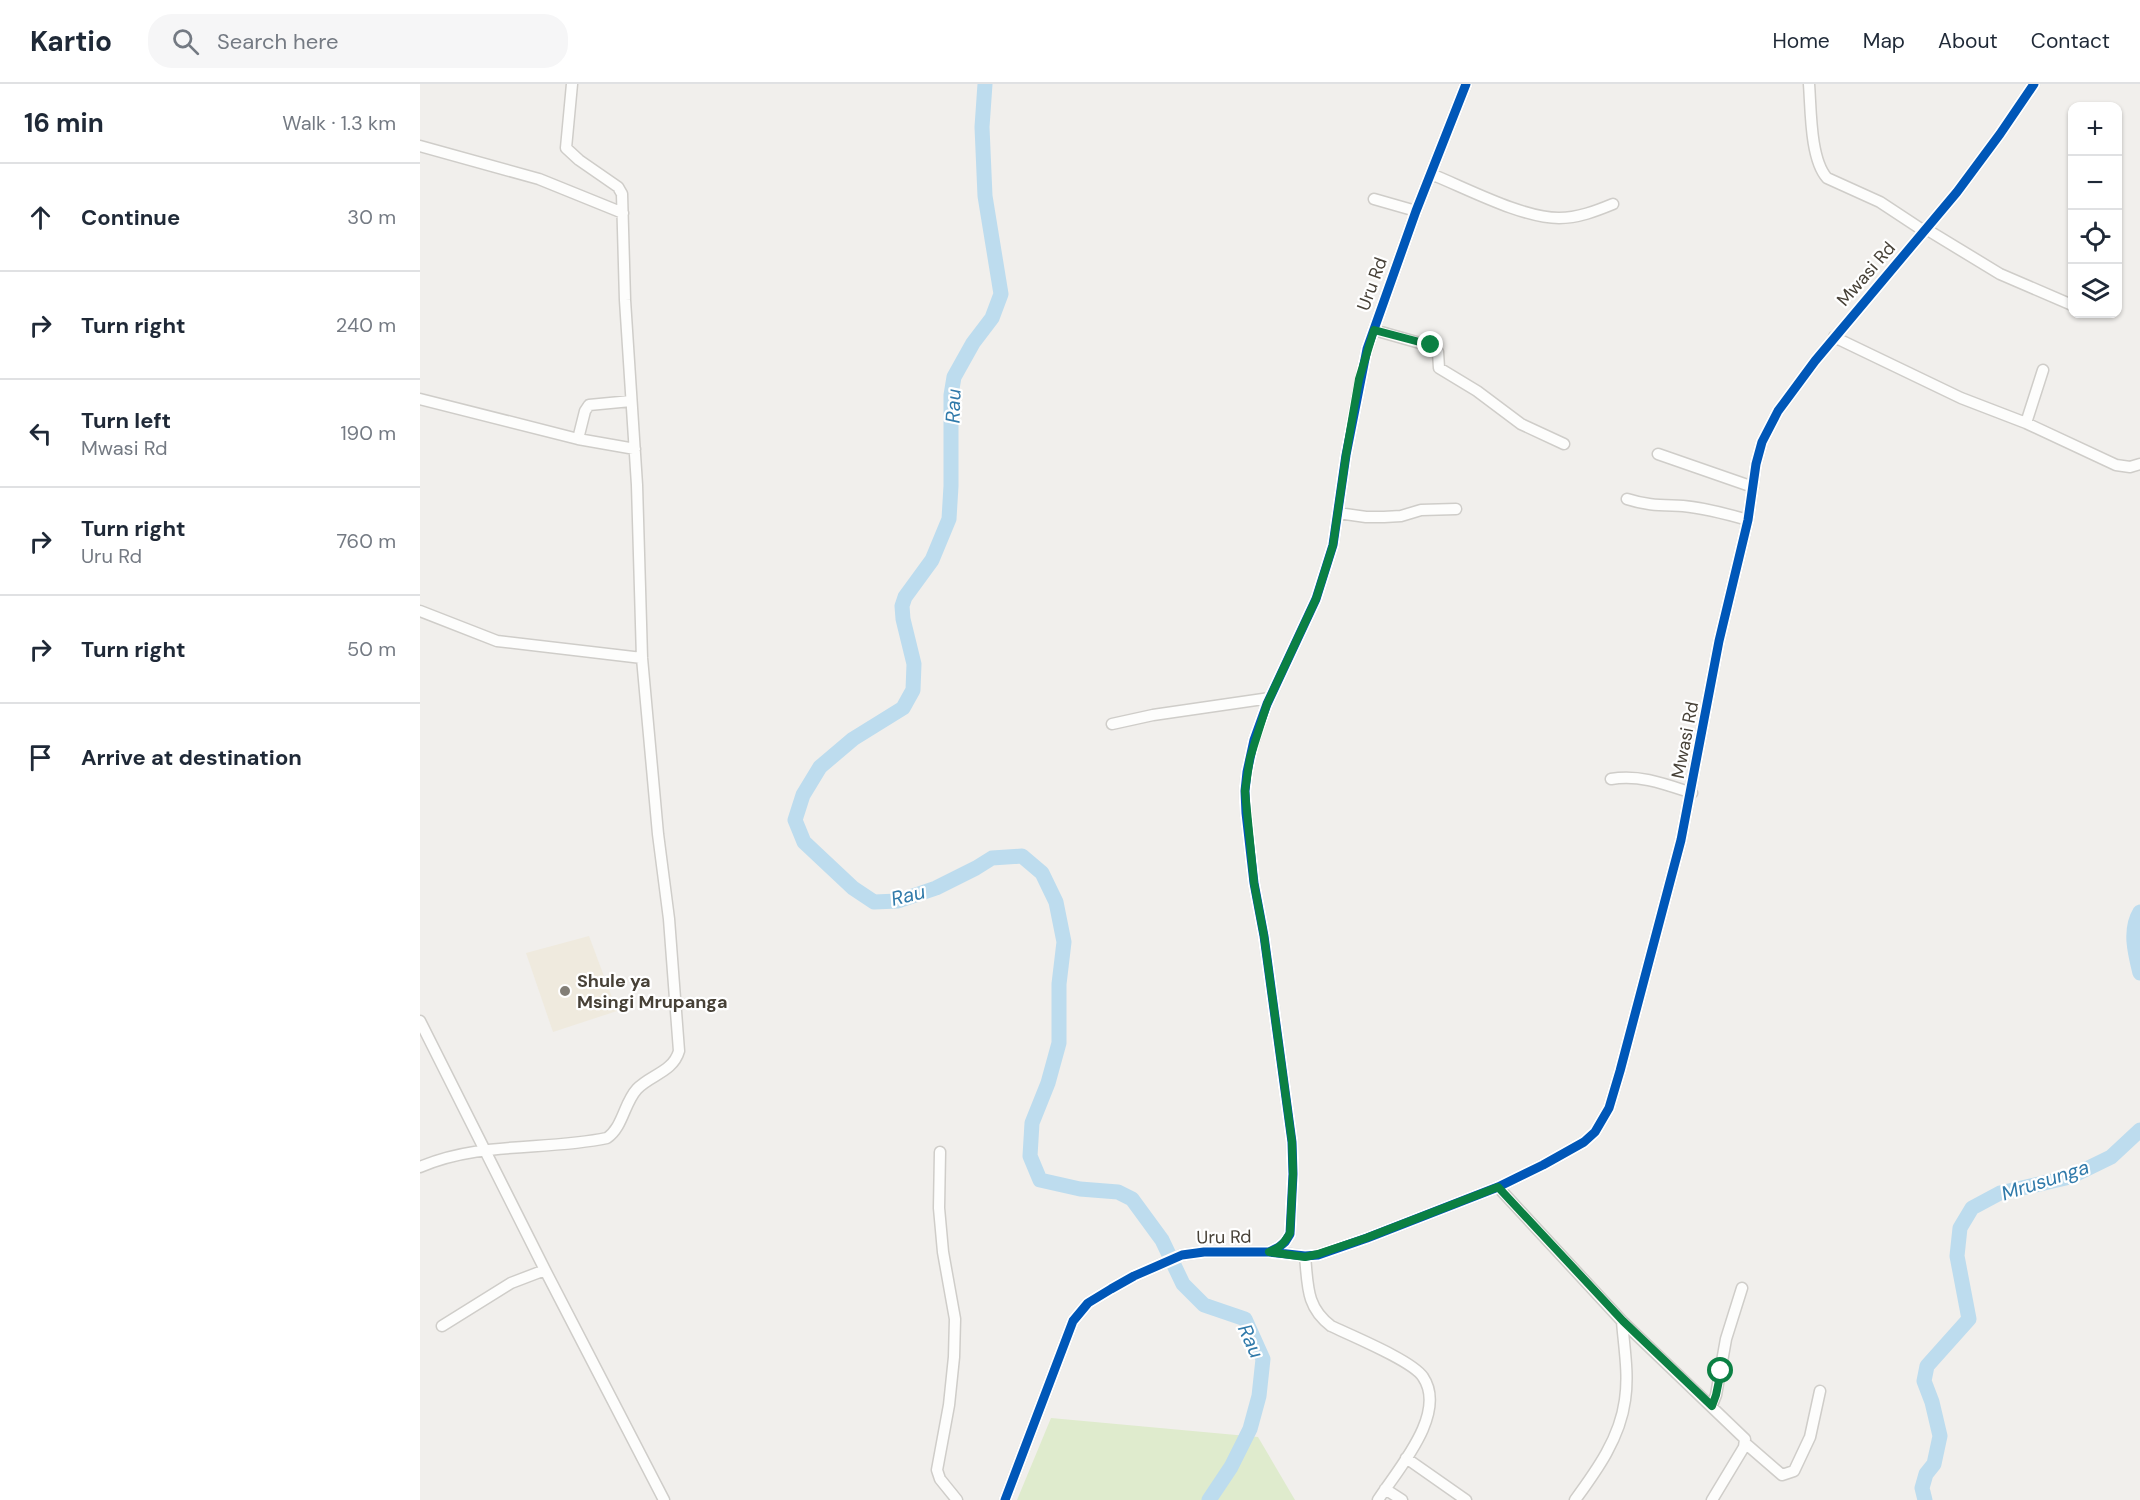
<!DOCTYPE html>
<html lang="en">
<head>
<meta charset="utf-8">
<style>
  body { margin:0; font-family:"DM Sans",sans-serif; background:#f6f6f7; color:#1f2937 }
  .controls { position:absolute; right:18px; top:18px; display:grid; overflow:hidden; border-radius:12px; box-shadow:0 2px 4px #0004 }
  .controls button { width:54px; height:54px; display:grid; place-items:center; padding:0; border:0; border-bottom:2px solid #e0e1e3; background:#fff; color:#1f2937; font:30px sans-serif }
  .stop { position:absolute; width:18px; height:18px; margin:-14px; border:4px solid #0b8043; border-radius:50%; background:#fff }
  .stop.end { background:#0b8043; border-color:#fff; box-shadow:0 2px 6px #0008 }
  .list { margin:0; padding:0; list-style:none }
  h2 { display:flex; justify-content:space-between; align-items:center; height:78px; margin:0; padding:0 24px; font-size:26px }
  h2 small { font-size:20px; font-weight:400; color:#747a83 }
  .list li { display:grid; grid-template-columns:39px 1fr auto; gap:18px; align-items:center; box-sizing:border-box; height:108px; padding:0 24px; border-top:2px solid #e0e1e3 }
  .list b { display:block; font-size:22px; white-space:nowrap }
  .list p { margin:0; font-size:20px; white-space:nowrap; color:#747a83 }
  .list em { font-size:20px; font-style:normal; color:#747a83 }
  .icon { flex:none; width:33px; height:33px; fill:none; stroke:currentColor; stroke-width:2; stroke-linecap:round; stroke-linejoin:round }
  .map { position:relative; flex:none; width:1720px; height:1416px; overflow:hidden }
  header { display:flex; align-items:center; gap:36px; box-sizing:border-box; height:84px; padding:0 30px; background:#fff; border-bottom:2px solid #e0e1e3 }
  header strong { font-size:28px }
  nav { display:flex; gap:33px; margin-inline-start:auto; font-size:21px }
  .search { width:420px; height:54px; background:#f6f6f7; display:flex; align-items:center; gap:15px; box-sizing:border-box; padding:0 21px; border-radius:24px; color:#747a83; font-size:22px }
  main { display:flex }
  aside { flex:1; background:#fff }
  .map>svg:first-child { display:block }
  .education { fill:#efeade }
  .green { fill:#dfebcd }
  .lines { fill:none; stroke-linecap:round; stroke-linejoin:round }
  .river { stroke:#bddcee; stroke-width:15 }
  .minor-casing { stroke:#cfcdc9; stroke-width:13 }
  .minor { stroke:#fdfdfc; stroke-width:10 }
  .cycleway-casing { stroke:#fff; stroke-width:13 }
  .cycleway { stroke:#0057b8; stroke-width:9 }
  .route { stroke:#0b8043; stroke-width:8 }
  .poi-dot { fill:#827e76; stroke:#fff; stroke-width:2 }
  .labels { text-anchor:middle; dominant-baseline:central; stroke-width:4.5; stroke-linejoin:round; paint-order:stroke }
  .street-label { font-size:18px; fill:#474137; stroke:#fff }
  .poi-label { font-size:18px; font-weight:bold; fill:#474137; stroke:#fff; text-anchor:start }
  .water-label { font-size:20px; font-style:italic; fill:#307aaa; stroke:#fff }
</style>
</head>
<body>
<header>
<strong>Kartio</strong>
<div class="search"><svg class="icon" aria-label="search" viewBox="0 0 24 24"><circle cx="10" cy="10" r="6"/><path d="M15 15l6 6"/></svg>Search here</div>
<nav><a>Home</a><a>Map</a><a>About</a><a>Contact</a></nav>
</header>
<main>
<aside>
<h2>16 min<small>Walk · 1.3 km</small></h2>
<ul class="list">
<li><svg class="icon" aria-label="ahead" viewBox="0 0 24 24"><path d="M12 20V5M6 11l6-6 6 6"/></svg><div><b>Continue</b></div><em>30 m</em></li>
<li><svg class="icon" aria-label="right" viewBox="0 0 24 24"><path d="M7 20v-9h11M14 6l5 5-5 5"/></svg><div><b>Turn right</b></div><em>240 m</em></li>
<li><svg class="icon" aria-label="left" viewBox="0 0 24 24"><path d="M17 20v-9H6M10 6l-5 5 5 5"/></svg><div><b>Turn left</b><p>Mwasi Rd</p></div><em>190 m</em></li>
<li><svg class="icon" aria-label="right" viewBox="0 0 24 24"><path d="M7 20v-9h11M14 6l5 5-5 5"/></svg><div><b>Turn right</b><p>Uru Rd</p></div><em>760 m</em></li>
<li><svg class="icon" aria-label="right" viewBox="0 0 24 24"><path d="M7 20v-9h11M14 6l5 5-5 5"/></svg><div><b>Turn right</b></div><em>50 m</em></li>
<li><svg class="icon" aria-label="arrive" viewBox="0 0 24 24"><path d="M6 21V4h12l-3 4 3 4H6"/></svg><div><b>Arrive at destination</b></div></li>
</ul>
</aside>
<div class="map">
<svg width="1720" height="1416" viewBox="0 0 1720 1416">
  <rect width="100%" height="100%" fill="#f1efec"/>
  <path class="education" d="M169 852 197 927 133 948 106 869Z"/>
  <path class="green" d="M631 1334 838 1353 875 1416H597Z"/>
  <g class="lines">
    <path class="river" d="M565 0 562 43 565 112 581 210 572 234 553 259 534 293 531 311V402L529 435 512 476 485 513 482 522 483 535 494 580 493 606 483 624 433 655 400 683 383 711 375 736 384 758 433 804 454 818 478 817 516 804 556 784 572 774 602 772 622 789 636 818 644 858 639 900V959L628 999 612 1039 610 1072 620 1096 660 1105 698 1108 712 1115 742 1156 763 1200 784 1221 825 1235 843 1275 839 1312 830 1345 811 1383 789 1416
      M1720 828C1709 846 1715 869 1720 889
      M1505 1416 1502 1404 1506 1390 1514 1380 1520 1352 1512 1318 1504 1297 1507 1282 1549 1235 1537 1172 1540 1144 1552 1124 1580 1109 1650 1093 1691 1073 1720 1046"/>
    <g class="minor-casing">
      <path id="minor" d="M1389 0C1391 25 1390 75 1407 94L1460 118 1504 147
        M0 62 119 95 203 129
        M1011 90C1046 104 1102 134 1139 134 1158 134 1176 127 1193 120
        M954 115 996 127
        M1506 145 1580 190 1652 221
        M954 246 1014 263 1018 268 1019 284 1057 307 1101 340 1144 360
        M1414 253 1541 314 1606 339 1696 381 1710 383 1720 380
        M0 315 158 355 215 365
        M1606 339 1623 286
        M158 355 165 327 169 321 211 317
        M1238 370 1333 403
        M1207 415C1229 422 1242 421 1263 422 1285 424 1307 430 1328 436
        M918 429 946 433H964L981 432 1001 426 1036 425
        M0 527 77 557 222 574
        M692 640 733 631 850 614
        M1191 695C1219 690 1245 700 1272 709
        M0 937 125 1186 244 1416
        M520 1068 519 1124 523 1168 535 1235 534 1273 529 1321 517 1386 520 1395 537 1416
        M0 1083C60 1057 125 1067 187 1054 203 1043 204 1019 217 1005 230 991 253 988 259 967L249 835 238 750 222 574 217 401 205 216 202 110 198 103 159 76 146 64 152 0
        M1078 1103 1202 1237 1325 1355 1324 1363 1292 1416
        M852 1168 885 1172 898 1171 947 1154 1078 1103 1123 1081 1164 1058 1175 1048 1189 1024 1200 987 1261 756 1299 557 1328 436 1336 380 1342 358 1358 327 1395 277 1537 108 1580 50 1614 0
        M885 1172C888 1202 886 1223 911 1242 932 1252 993 1277 1003 1293 1028 1330 977 1386 958 1416
        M22 1242 91 1199 125 1186
        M1292 1321 1296 1311 1306 1255 1322 1204
        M1325 1359 1362 1391 1374 1387 1390 1353 1400 1307
        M986 1374 1046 1416
        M965 1405 982 1416
        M585 1416 653 1237 668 1219 691 1205 714 1192 762 1171 784 1168H849L859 1163 865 1158 870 1150 873 1090 872 1058 844 852 834 799 826 729 825 707 827 688 834 656 847 620 896 515 913 461 926 371 947 265 996 127 1046 0
        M1155 1416C1177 1386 1200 1354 1205 1316 1209 1290 1204 1263 1202 1237"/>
    </g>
    <use href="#minor" class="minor"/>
    <g class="cycleway-casing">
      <path id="cycleway" d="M849 1168 885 1172 898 1171 947 1154 1078 1103 1123 1081 1164 1058 1175 1048 1189 1024 1200 987 1261 756 1299 557 1328 436 1336 380 1342 358 1358 327 1395 277 1537 108 1580 50 1614 0
        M585 1416 653 1237 668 1219 691 1205 714 1192 762 1171 784 1168H849L859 1163 865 1158 870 1150 873 1090 872 1058 844 852 834 799 826 729 825 707 827 688 834 656 847 620 896 515 913 461 926 371 947 265 996 127 1046 0"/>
    </g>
    <use href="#cycleway" class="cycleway"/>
  </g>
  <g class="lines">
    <path class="route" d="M1011 261 954 246 939 295 926 371 913 461 896 515 847 620 830 674 825 707 834 799 844 852 872 1058 873 1090 870 1149C864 1160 859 1164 849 1168L885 1173 898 1170 946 1154 1078 1103 1203 1237 1292 1322 1296 1311 1301 1287"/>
  </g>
  <circle class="poi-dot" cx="145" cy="907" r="6"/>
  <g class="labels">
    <g class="street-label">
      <text transform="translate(1446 190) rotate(-49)">Mwasi Rd</text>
      <text transform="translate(952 200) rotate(-70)">Uru Rd</text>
      <text transform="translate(1265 656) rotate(-79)">Mwasi Rd</text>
      <text transform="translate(804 1153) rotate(-1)">Uru Rd</text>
    </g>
    <g class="poi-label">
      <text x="157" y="897">Shule ya<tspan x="157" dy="21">Msingi Mrupanga</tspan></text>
    </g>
    <g class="water-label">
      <text transform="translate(533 322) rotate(-88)">Rau</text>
      <text transform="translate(488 811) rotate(-14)">Rau</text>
      <text transform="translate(1625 1096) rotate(-18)">Mrusunga</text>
      <text transform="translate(831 1257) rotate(66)">Rau</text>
    </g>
  </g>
</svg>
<div class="controls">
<button>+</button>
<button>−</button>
<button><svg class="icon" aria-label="locate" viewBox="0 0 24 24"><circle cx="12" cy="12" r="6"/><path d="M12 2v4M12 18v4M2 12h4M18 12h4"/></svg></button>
<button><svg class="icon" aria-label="layers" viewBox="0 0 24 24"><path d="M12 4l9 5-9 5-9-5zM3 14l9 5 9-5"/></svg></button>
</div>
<div class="stop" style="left:1301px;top:1287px"></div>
<div class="stop end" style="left:1011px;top:261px"></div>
</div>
</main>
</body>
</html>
